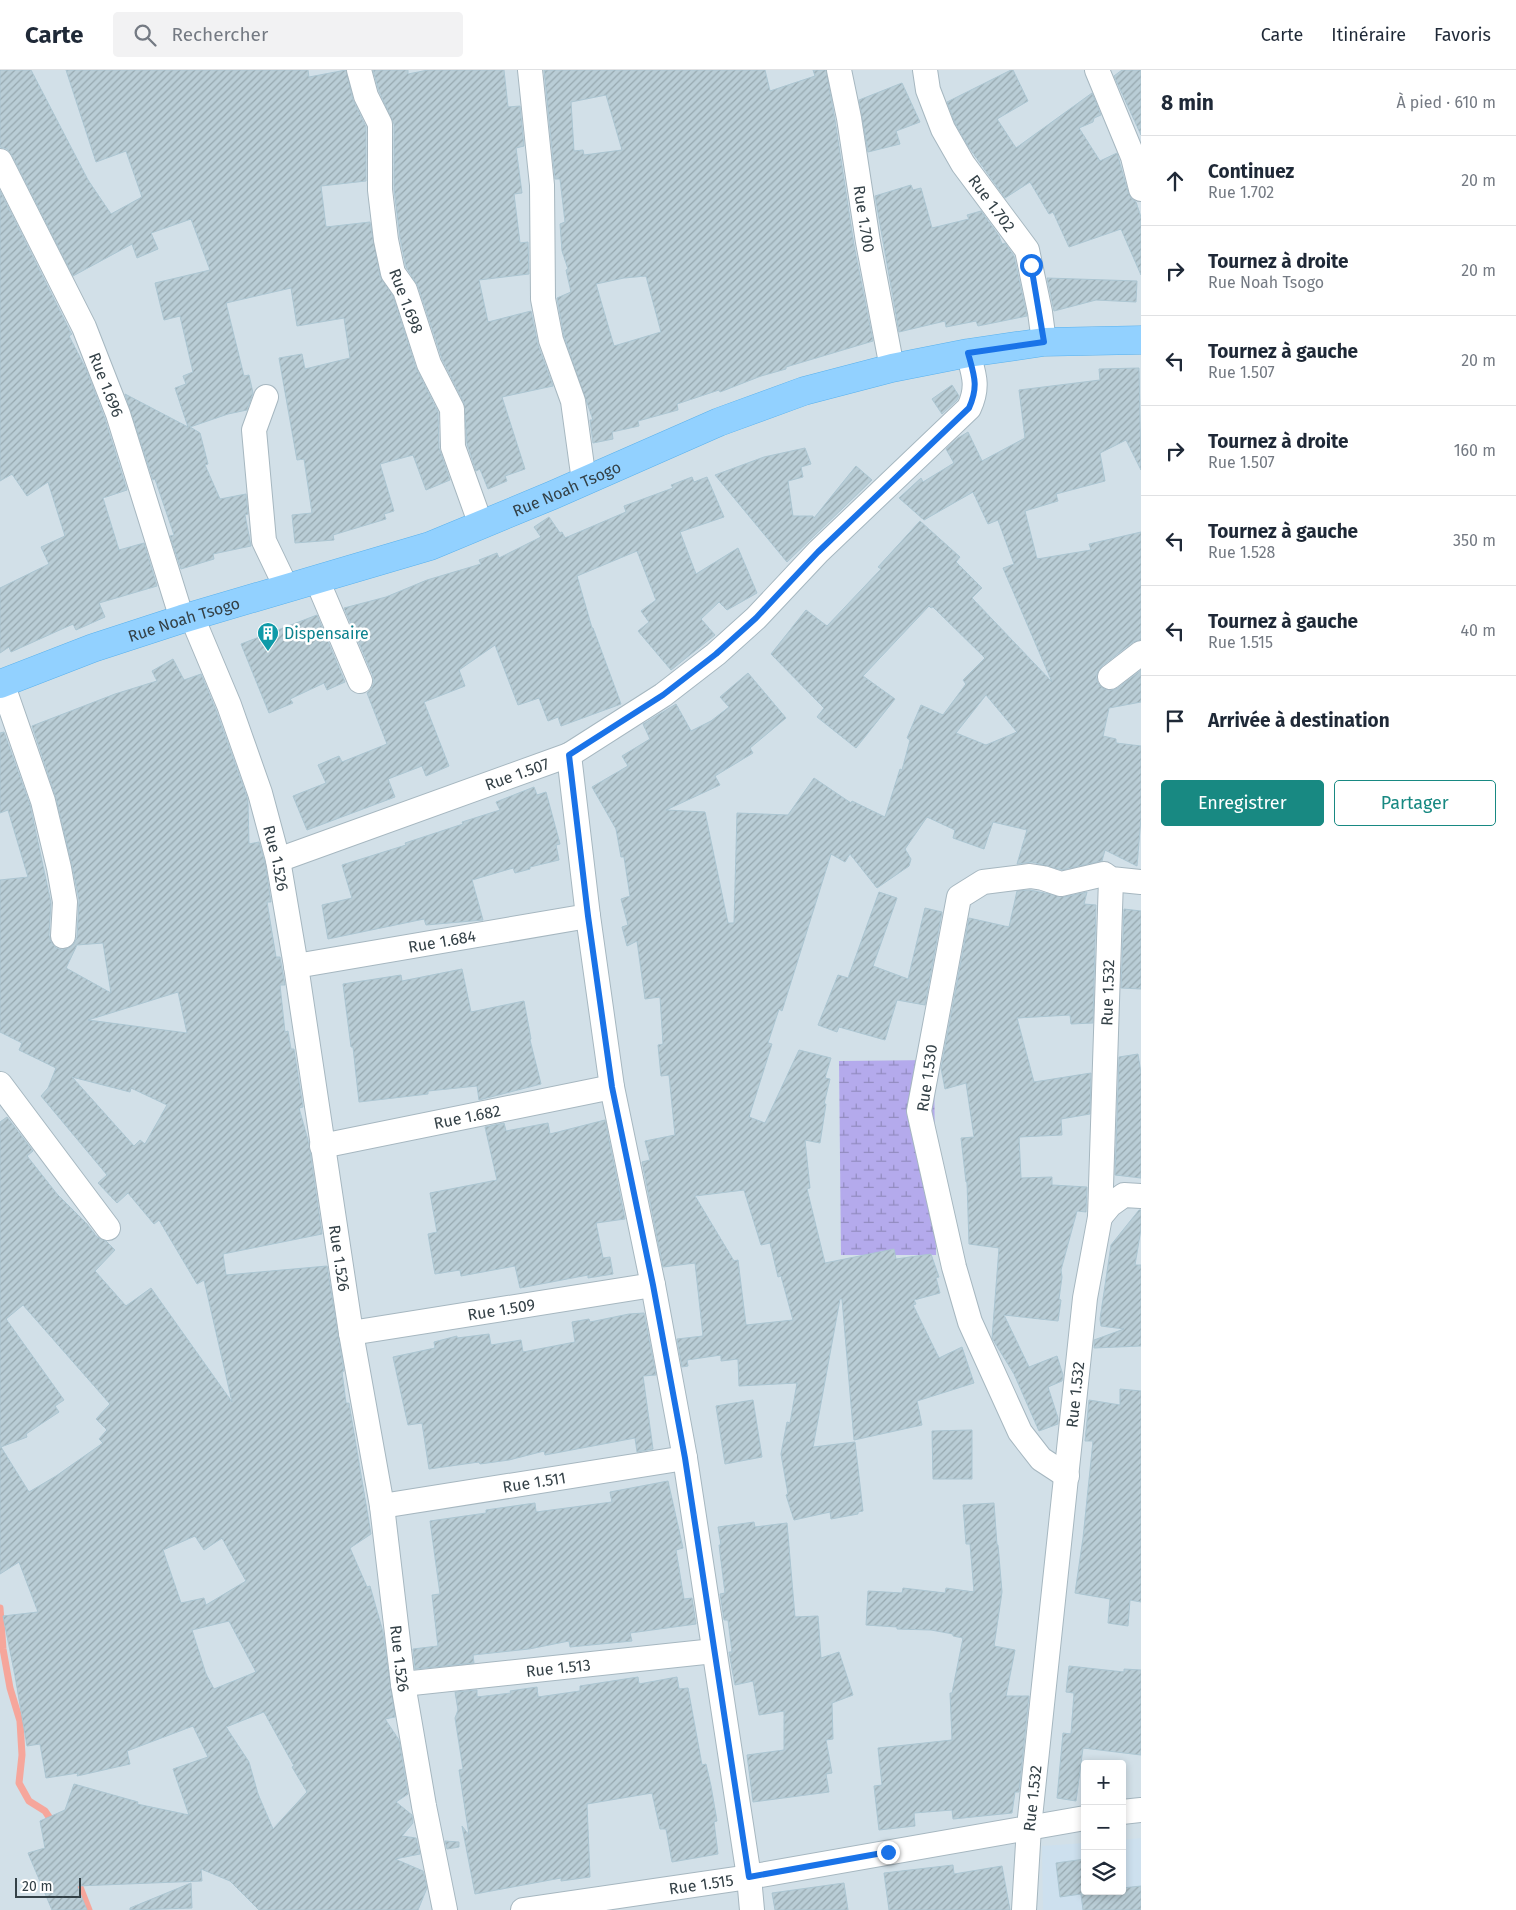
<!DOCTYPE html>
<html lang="fr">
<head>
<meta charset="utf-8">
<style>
  body { margin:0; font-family:"Fira Sans",sans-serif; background:#f2f2f3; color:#1f2937 }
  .controls { position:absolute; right:15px; bottom:15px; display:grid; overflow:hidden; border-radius:5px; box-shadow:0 2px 8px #0003 }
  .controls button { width:45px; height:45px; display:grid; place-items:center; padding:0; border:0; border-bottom:1px solid #e0e1e3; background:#fff; color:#1f2937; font:25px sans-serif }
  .scale { position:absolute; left:15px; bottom:12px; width:66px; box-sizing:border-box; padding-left:5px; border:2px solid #344147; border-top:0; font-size:14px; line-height:18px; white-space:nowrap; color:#344147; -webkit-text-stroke:4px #fff; paint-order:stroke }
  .stop { position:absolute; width:15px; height:15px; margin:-11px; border:4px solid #1a73e8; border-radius:50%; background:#fff }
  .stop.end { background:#1a73e8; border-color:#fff; box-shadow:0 1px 5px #0008 }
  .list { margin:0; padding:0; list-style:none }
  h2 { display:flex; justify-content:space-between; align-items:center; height:65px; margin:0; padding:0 20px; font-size:21px }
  h2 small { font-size:16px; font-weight:400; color:#747a83 }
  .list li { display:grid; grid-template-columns:32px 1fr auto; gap:15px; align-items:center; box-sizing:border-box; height:90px; padding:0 20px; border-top:1px solid #e0e1e3 }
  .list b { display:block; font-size:19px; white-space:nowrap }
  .list p { margin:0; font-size:16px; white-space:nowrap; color:#747a83 }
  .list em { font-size:16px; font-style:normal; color:#747a83 }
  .actions { display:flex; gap:10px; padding:15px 20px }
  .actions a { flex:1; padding:11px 0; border:1px solid #188982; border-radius:5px; text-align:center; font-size:18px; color:#188982 }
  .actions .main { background:#188982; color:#fff }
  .icon { flex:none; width:28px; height:28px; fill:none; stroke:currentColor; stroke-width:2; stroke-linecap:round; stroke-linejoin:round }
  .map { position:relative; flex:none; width:1141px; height:1840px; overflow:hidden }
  header { display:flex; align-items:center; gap:30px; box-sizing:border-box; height:70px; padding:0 25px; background:#fff; border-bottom:1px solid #e0e1e3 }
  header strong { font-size:24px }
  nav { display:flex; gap:28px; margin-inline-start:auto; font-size:18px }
  .search { width:350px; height:45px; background:#f2f2f3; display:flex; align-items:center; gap:12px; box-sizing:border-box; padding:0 18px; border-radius:5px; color:#747a83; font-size:19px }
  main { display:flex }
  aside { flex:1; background:#fff }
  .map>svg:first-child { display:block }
  .residential { fill:#d2e0e8; fill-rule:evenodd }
  .education { fill:#cde0ee }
  .wetland { fill:url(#wetland-marsh) }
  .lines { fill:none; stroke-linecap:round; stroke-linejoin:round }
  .stream { stroke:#f6a69b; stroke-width:7 }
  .building { fill:url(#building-hatch); stroke:#acc6d2; fill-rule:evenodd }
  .minor-casing { stroke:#a6b7c0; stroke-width:26 }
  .major-casing { stroke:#59b1ed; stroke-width:29 }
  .minor { stroke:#fff; stroke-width:24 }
  .major { stroke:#92d1ff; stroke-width:28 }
  .route { stroke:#1a73e8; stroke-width:6 }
  .labels { text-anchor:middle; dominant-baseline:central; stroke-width:5; stroke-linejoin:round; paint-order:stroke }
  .street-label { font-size:16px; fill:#344147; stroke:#fff }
  .culture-label { font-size:16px; fill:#0d838f; stroke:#fff; text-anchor:start }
</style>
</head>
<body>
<header>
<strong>Carte</strong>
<div class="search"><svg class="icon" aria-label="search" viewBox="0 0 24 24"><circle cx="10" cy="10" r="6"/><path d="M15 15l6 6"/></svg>Rechercher</div>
<nav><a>Carte</a><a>Itinéraire</a><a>Favoris</a></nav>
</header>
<main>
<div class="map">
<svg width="1141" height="1840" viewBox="0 0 1141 1840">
  <defs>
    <pattern id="wetland-marsh" width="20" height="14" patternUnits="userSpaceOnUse" patternTransform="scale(1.25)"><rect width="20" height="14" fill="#b4aaec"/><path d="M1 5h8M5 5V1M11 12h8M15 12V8" fill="none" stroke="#938cc1"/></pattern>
    <pattern id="building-hatch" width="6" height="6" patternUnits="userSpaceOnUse" patternTransform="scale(1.25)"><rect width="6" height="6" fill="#b9cdd6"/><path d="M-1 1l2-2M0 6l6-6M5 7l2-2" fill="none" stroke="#97a8af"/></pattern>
  </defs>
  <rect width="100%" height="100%" fill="#e5eef4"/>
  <path class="residential" d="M0 0H1141V1840H0ZM1085 1694H1122V1821H1085Z"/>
  <path class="education" d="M1141 1768V1840H1043L1042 1776 1085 1773V1821H1122V1770Z"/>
  <path class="wetland" d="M934 990 936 1185H841L839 991Z"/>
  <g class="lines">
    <path class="stream" d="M0 1538 3 1579 10 1618 20 1651 22 1685 19 1713 29 1731 45 1741 53 1753
      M76 1807 89 1840"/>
  </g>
  <path class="building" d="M0 0H31L88 110 111 144 142 127 126 81 96 92 66 0H308L309 7 346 0 353 30 366 57V111L321 116 326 157 370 152 380 206 393 226 416 298 438 342 439 378 450 410 426 420 413 385 380 394 394 441 384 444 386 449 333 465 334 470 295 473 292 445 312 443 304 389 297 390 279 288 302 284 305 299 350 288 344 248 297 256 291 218 226 233 244 306 249 305 253 323 247 340 228 344 190 357 200 363 208 394 205 395 220 429 246 424 248 444 245 445 251 476 213 484 214 489 181 499 170 466 174 465 155 409 153 410 125 324 188 357 175 318 186 314 183 306 193 302 180 246 164 250 155 213 210 200 191 149 151 163 158 179 137 188 132 174 73 206 12 85 7 79 0 77Z
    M373 0H408V4L428 0H504L508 37 520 36 524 76 516 78 522 123 514 124 520 173 528 172 529 204 479 210 488 252 531 241 538 275 553 316 502 327 525 399 505 406 507 411 488 419 480 399 476 401 467 374 464 333 442 289 418 216 406 197 400 168 394 119V54L379 21Z
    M544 0H765L770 21 815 6 813 0H826L835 50 854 175 873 271 786 297V299L761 306 720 322 719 320 677 334 678 340 638 351 639 356 612 362 613 369 593 373 590 350H593L564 266 557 228 571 222 566 200 568 199 562 181 560 154 565 152 560 109H555ZM606 25 622 80 584 85 583 80 574 81 571 32ZM646 206 661 262 614 276 596 214 624 208Z
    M1011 0H1013L1028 31 997 49 1016 78 1092 23 1101 45 1094 48 1093 52 1079 58 1100 91 1117 83 1128 122 1131 128 1136 132 1141 147V205L1121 159 1069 177 1053 142 1049 144 1030 112 1005 128 968 76 955 53 947 32Z
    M1122 0H1141V65L1114 6Z
    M902 13 920 52 896 61 900 74 868 82 859 30Z
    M911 115 913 120 921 118 932 158 969 149 967 145 981 141 999 166 1002 174 1005 173 1014 186 1027 246 978 256 976 251 946 257 945 251 899 262 875 126Z
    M0 121 71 263 72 264 69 266 86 299 105 349 127 420 103 428 119 480 144 473 157 516 99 533 105 547 76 560 73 554 11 582 9 577 0 583V518L49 494 41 477 65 466 48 412 27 426 12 404 0 411Z
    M1047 208 1137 211 1136 232 1096 230 1054 241Z
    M1139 298 1141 400 1126 370 1100 383 1105 411 1056 424 1058 431 1025 441 1037 489 1091 480 1089 474 1141 462V570L1133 572 1102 596 1098 601 1096 608 1099 615 1104 619 1112 620 1118 618 1141 600V632L1109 638 1103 666 1116 669V673L1141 676V748L1137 796 1105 780 1102 791 1062 800 1032 792 1017 794 1027 760 993 752 984 779 953 768 955 760 927 747 905 779 911 789 909 796 877 818 850 784 845 792 831 784 782 941 779 939 768 973 772 974 749 1047 765 1053 799 980 831 988 825 1008 830 1009 824 1034H826L820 1073 805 1070 810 1118 807 1119 825 1193 894 1179 896 1189 931 1184 939 1207 936 1208 940 1223 914 1230 916 1234 913 1235 939 1288 962 1277 974 1313 917 1331 922 1355 854 1370 842 1229H840L813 1377 855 1372 863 1441 858 1442V1444L831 1449 830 1442 794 1450 786 1425 788 1424 781 1384 787 1352 790 1353 797 1313 739 1316 738 1289 721 1291V1285L687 1290 688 1296 682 1297 677 1269 703 1266 695 1193 663 1197 642 1092 650 1090 645 1071 675 1065 669 1005 661 1006 658 975 663 974 660 927 645 929 637 871 627 876 622 857 628 855 621 829 630 826 624 787H621L616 759 592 717 628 696 622 686 650 669 643 654 676 634 691 661 711 651 729 637 720 627 748 603 786 648 750 678 753 683 715 706 720 715 666 740 705 742 728 853H734L737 743 788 745 814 708 851 733 852 731 885 747 900 699 902 700 910 670 907 668 921 635 943 645 966 614 963 610 985 588 933 537 931 538 929 536 863 606 895 629 856 678 817 647 824 638 771 584 806 540 827 556 881 499 878 497 920 451 960 487 956 492 982 518 972 528 1052 612 1003 498 1014 494 998 450 988 454 973 422 924 450 899 428 921 408 923 412 954 393 946 379 958 368 968 362 982 391 1025 368 1019 320 1100 310 1099 299ZM986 625 1017 662 986 675 956 663ZM744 1120 761 1175 770 1173 778 1207 781 1206 793 1250 746 1255 738 1190 734 1191 695 1126Z
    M952 315 959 326 957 330 942 344 932 329Z
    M805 378 811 394 801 397 803 407 788 411 793 446H813L814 448 856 396 872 410 787 492 715 405 764 387Z
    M692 407 694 412 707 407 724 447 680 462 696 504 738 478 757 523 727 540 719 532 701 549 715 565 671 600 638 561 649 552 641 541 656 530 637 481 577 506 592 558H593L621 634 561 656 558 647 548 651 539 628 518 635 495 575 459 600 465 616 424 632 449 696 426 706 422 696 388 709 395 727 307 760 293 726 326 713 318 695 339 686 342 692 387 674 367 623 371 619 374 613 373 606 344 538 386 527 427 510 481 494 479 490 497 483 499 488 541 467 534 457 549 447 560 463 562 462 565 468 626 442 624 436 673 418 671 415Z
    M317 545 345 612 327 620 324 613 290 629 293 633 269 643 241 574Z
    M173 589 184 610 201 604 216 640 247 727 248 733 249 774 259 772 265 793 271 832H267L276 887H280L285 915H280L285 962 288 961 291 979H294L303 1037 299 1038 309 1074 322 1164 223 1184 226 1205 327 1196 344 1301 342 1302 346 1333H349L371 1464 350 1478 367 1517 370 1516 383 1562 395 1647 385 1649 399 1670 408 1724 396 1732 412 1745 413 1753 402 1766 416 1768 420 1784 395 1789 423 1801 427 1818 418 1840H259L230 1811 201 1799 202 1811 77 1816 87 1840H52L28 1783 45 1778 40 1751 65 1740 74 1714 138 1732 137 1734 189 1745 173 1699 208 1687 193 1656 127 1681 130 1694 77 1706 78 1703 46 1708 40 1674 27 1676 15 1606 3 1546 38 1542 19 1492 0 1504V1052L7 1047 33 1081 27 1086 57 1124 87 1154 97 1167 106 1171 115 1180 95 1201 126 1236 151 1218 232 1332 204 1210 197 1214 159 1150 154 1154 128 1123 117 1133 98 1113 107 1105 41 1026 48 1018 56 998 19 980 22 973 0 962V810L28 807 8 740 0 743V663L4 662 30 735 51 833 49 865 51 872 56 878 62 880 69 878 74 874 77 867 79 830 72 795 56 728 32 656 115 624 157 611 152 601ZM103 873 111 923 66 898 77 875ZM178 922 187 963 88 950 114 942ZM72 1007 130 1022 131 1018 167 1035 145 1074 140 1070 134 1076ZM23 1235 110 1334 96 1349 107 1360 99 1369 103 1373 56 1406 29 1422 1 1377 27 1367 26 1364 59 1342 55 1336 64 1330 6 1249ZM195 1466 204 1480 222 1468 246 1511 206 1535 204 1528 181 1533 163 1480ZM229 1551 256 1602 214 1619 206 1604 192 1560ZM264 1642 294 1696 292 1697 307 1722 273 1759 258 1724 249 1692 226 1657Z
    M534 717 537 725 546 722 560 774 556 775 559 790 530 797V799L515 803 513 798 472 810 483 850 426 855 424 849 328 869 322 835 352 828 342 795 406 775 405 773 463 754 462 752 500 740 496 732Z
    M1030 820 1064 827 1087 822 1084 834 1096 835 1093 953 1071 954 1070 945 1017 948 1034 1012 1091 1003 1090 1044 1061 1049 1062 1065 1019 1067 1021 1108 1052 1107V1115L1087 1117 1086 1142 1077 1141 1061 1200 1062 1207 1059 1229 1061 1230 1058 1251 1004 1245 1029 1297 1057 1286 1063 1305 1062 1311 1048 1317 1058 1348V1354L1039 1361 1014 1304 992 1268 999 1178 969 1174 967 1112H966L961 1068 974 1067 966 1013 945 1019 941 998 969 848 1009 857 1017 821Z
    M879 822 897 828 873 896 908 909 925 838 942 842 925 935 897 930 885 970 839 957 837 962 818 955 838 905 848 908Z
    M1124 839 1141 841V919L1121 918Z
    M462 899 471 942 524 931 531 969 530 970 541 1014 479 1030 477 1016 428 1021V1024L359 1032 353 977H351L343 914 401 905 402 911Z
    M1138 984 1141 1003V1108L1115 1105 1119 987Z
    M605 1050 625 1149 596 1153 603 1188 610 1187 613 1204 588 1208V1205L520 1218 515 1196 461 1206 460 1200 435 1204 428 1164 437 1162 430 1123 497 1110 485 1057 504 1053 506 1061 548 1053 550 1064Z
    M1139 1140H1141V1159L1135 1195H1141V1276L1094 1278V1270L1124 1259 1101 1256 1100 1249 1111 1175Z
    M644 1243 656 1305 643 1306 653 1379 637 1382 635 1368 545 1385 544 1381 509 1390 480 1394 479 1392 429 1399 422 1353 408 1355 393 1287 435 1278 434 1272 457 1266V1268L489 1264 491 1275 521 1270 523 1282 575 1272 572 1252 589 1249 590 1252 629 1244Z
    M1120 1319 1141 1321V1532L1130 1530 1128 1556 1108 1553 1110 1529 1075 1523 1083 1468 1093 1371H1085L1089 1330 1120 1335Z
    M753 1330 762 1387 725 1394 716 1336Z
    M972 1360V1409H933L932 1361Z
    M668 1411 683 1478 676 1480 684 1529 692 1528 696 1554 630 1563 632 1571 570 1577 569 1571 529 1579 473 1585 474 1593 415 1599 413 1579 438 1576 432 1525 440 1524 430 1451 486 1443V1440L535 1433 536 1442 612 1432 610 1422Z
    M994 1433 997 1475H998L1002 1522 994 1576 1015 1580 1006 1626H1029L1019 1722H1015L1012 1743 953 1749 952 1740 914 1743 915 1756 879 1760 874 1716 882 1715 878 1678 952 1670 950 1623H952L963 1568 953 1566V1564L931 1560 897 1559V1557L866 1555 868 1521 902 1523 903 1518 945 1523 946 1518 974 1522 970 1474H966L963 1435Z
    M754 1452 755 1457 787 1453 795 1547 818 1546 821 1588 839 1582 853 1625 832 1633 833 1669 826 1670 832 1703 826 1704 829 1722 753 1732 747 1685 784 1680V1641L759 1645 753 1611 735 1615 729 1582H732L728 1550H724L720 1524 725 1523 719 1475H721L718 1457Z
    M1069 1596 1124 1602V1599L1141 1600V1685L1083 1678 1076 1731 1057 1728 1063 1663 1071 1664 1074 1623 1066 1622Z
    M638 1607 639 1614 677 1607 679 1619 688 1618 702 1695 706 1694 711 1716 717 1751 714 1752 718 1784 672 1792 666 1759H660L652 1723 587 1734 590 1807 561 1811V1808L475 1824 462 1756 469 1765 459 1700 463 1699 455 1648 458 1640 455 1622 477 1620V1627L511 1623 510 1621 537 1617 538 1627 580 1621V1616Z
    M445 1771 459 1772V1777L447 1779Z
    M1085 1789V1821H1122V1818L1141 1816V1840H1083L1081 1824 1060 1827 1056 1793Z
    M953 1795 954 1804 1002 1796 1010 1840H889L884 1803Z
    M191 1813 192 1838 130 1840V1838Z
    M844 1813 848 1840H775L772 1823Z"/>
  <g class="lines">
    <g class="minor-casing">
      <g id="minor">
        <path d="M359 0 366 26 380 54V120L386 170 393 203 405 220 429 294 452 339 453 377 481 455"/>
        <path d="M530 0 542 115 543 229 551 270 573 331 584 411"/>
        <path id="s1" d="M839 0 849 48 868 172 892 298"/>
        <path id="s2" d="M925 0 928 20 943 59 963 94 1027 180 1040 242 1044 272"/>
        <path d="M1097 0 1133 87 1141 119"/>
        <path id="s3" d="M0 91 84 257 118 344 182 549"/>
        <path d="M266 327 254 360 264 471 287 519"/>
        <path d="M317 510 360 611"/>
        <path id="s4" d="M192 547 229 635 260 723 278 790 296 896 351 1263 382 1436 403 1614 424 1736 445 1840"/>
        <path d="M1110 607 1141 583"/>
        <path d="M2 613 43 731 59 798 65 832 63 866"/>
        <path d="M569 685 588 846 612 1017 653 1215 685 1388 749 1807 752 1840"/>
        <path id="s5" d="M278 790 569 685 663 625 716 584 756 548 818 482 969 338C979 316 974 305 968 283"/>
        <path id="s6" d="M296 896 588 846"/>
        <path d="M0 1014 108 1158"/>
        <path id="s7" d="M322 1076 612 1017"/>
        <path d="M1100 1147 1110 1135 1124 1125 1141 1126"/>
        <path id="s8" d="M351 1263 653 1215"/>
        <path d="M1067 1406 1041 1389 1020 1362 970 1252 954 1197 919 1041 959 827 983 812 1030 806 1043 808 1061 814 1104 804 1111 809 1141 812"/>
        <path id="s9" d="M382 1436 685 1388"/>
        <path id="s10" d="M403 1614 714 1581"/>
        <path d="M1122 1742 1141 1740"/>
        <path id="s11" d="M523 1840 749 1807 1085 1748"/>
        <path id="s12" d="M1024 1840 1029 1757 1085 1228 1100 1147 1111 809"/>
      </g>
    </g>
    <g class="major-casing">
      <g id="major">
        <path id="s13" d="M0 614 93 578 182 549 430 476 553 425 719 352 804 321 892 298 968 283 1044 272 1141 270"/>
      </g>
    </g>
    <use href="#minor" class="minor"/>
    <use href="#major" class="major"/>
  </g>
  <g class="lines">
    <path class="route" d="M888 1782 749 1807 685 1388 653 1215 612 1017 588 846 569 685 663 625 716 584 756 548 818 482 969 338C979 316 974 305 968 283L1044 272 1031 195"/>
  </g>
  <defs>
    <g id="building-pin" transform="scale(1.125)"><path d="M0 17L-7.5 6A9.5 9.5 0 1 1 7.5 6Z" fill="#0f9aa8" stroke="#fff"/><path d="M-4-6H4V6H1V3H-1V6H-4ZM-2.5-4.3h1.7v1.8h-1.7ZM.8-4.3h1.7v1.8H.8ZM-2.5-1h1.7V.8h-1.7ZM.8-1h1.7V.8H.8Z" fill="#fff"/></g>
  </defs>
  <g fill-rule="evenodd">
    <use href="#building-pin" x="268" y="563"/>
  </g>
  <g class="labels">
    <g class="street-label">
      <text stroke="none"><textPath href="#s2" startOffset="151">Rue 1.702</textPath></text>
      <text stroke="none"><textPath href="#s1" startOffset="151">Rue 1.700</textPath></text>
      <text transform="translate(406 231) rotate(69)">Rue 1.698</text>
      <text stroke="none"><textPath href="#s3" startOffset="248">Rue 1.696</textPath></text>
      <text stroke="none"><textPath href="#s13" startOffset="600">Rue Noah Tsogo</textPath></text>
      <text stroke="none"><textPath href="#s13" startOffset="195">Rue Noah Tsogo</textPath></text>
      <text stroke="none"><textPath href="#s5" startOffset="254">Rue 1.507</textPath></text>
      <text stroke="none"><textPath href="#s4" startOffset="256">Rue 1.526</textPath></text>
      <text stroke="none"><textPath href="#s6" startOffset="148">Rue 1.684</textPath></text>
      <text stroke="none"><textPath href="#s12" startOffset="922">Rue 1.532</textPath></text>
      <text transform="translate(927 1008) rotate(-82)">Rue 1.530</text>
      <text stroke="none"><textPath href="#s7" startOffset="148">Rue 1.682</textPath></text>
      <text stroke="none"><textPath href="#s4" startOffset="661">Rue 1.526</textPath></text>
      <text stroke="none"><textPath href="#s8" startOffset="152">Rue 1.509</textPath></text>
      <text stroke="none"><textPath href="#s12" startOffset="518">Rue 1.532</textPath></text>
      <text stroke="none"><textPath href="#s9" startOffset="154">Rue 1.511</textPath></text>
      <text stroke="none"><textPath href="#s4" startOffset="1066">Rue 1.526</textPath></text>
      <text stroke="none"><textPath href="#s10" startOffset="156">Rue 1.513</textPath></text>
      <text stroke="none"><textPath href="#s12" startOffset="112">Rue 1.532</textPath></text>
      <text stroke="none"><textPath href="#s11" startOffset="180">Rue 1.515</textPath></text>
    </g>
    <g class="culture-label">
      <text x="284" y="563">Dispensaire</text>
    </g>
  </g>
</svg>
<div class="controls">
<button>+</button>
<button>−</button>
<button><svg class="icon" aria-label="layers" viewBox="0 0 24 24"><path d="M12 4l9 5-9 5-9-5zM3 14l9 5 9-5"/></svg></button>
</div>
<div class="scale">20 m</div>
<div class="stop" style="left:1031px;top:195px"></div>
<div class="stop end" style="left:888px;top:1782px"></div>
</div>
<aside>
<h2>8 min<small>À pied · 610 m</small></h2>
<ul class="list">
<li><svg class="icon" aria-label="ahead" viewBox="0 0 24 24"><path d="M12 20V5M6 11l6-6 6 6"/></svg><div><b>Continuez</b><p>Rue 1.702</p></div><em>20 m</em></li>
<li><svg class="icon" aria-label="right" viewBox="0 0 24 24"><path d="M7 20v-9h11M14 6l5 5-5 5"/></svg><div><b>Tournez à droite</b><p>Rue Noah Tsogo</p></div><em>20 m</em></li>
<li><svg class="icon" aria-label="left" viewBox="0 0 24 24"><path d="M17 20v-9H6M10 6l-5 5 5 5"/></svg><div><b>Tournez à gauche</b><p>Rue 1.507</p></div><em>20 m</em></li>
<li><svg class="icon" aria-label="right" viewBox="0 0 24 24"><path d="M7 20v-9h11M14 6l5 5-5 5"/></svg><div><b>Tournez à droite</b><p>Rue 1.507</p></div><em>160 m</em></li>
<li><svg class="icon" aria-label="left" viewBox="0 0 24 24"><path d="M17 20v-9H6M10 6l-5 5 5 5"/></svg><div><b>Tournez à gauche</b><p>Rue 1.528</p></div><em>350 m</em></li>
<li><svg class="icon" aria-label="left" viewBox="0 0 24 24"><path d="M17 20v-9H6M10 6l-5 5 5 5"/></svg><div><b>Tournez à gauche</b><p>Rue 1.515</p></div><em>40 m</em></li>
<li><svg class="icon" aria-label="arrive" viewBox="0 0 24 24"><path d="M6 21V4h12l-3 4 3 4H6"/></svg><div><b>Arrivée à destination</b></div></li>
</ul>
<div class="actions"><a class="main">Enregistrer</a><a>Partager</a></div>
</aside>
</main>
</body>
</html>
